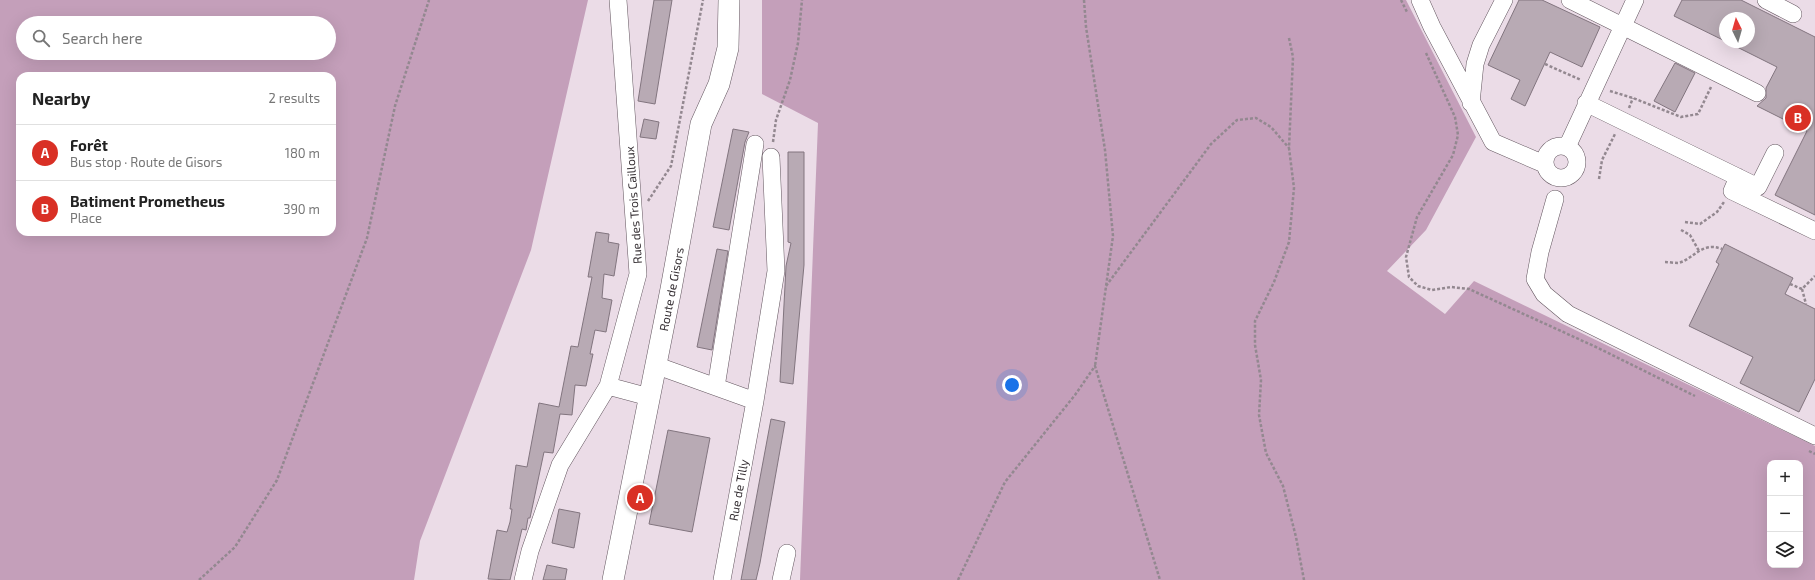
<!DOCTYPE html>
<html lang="en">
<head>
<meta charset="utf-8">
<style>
  body { margin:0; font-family:"Exo 2",sans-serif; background:#f2f2f2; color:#222 }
  .controls { position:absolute; right:12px; bottom:12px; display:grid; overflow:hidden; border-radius:8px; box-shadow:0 4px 16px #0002 }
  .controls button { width:36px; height:36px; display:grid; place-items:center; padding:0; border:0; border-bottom:1px solid #e0e0e0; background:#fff; color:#222; font:20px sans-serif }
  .compass { position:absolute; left:1719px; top:12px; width:36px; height:36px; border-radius:50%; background:#fff; box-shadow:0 4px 16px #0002; rotate:355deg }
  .you { position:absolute; left:1012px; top:385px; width:14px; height:14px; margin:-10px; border:3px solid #fff; border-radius:50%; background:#1a73e8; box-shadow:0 0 0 6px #1a73e833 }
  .badge { display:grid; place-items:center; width:26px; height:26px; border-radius:50%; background:#d93025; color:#fff; font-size:13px; font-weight:700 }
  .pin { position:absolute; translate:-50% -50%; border:2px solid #fff; box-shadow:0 1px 4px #0006 }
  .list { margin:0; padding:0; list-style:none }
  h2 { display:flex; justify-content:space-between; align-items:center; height:52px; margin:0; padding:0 16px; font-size:17px }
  h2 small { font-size:13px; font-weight:400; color:#767676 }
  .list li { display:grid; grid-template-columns:26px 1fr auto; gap:12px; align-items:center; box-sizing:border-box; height:56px; padding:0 16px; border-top:1px solid #e0e0e0 }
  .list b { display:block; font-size:15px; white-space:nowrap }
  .list p { margin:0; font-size:13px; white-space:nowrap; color:#767676 }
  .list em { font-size:13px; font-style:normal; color:#767676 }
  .icon { flex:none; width:22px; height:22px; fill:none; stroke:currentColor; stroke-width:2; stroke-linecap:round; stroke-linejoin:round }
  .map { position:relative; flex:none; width:1815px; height:580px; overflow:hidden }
  .search { position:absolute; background:#fff; box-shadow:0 4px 16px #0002; left:16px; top:16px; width:320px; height:44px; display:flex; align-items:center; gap:10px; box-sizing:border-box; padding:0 14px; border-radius:22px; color:#767676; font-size:15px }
  .panel { position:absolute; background:#fff; box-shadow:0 4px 16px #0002; left:16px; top:72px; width:320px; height:164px; border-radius:12px }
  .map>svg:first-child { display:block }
  .forest { fill:#c49fba; fill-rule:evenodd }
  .building { fill:#b8aab4; stroke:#82757f }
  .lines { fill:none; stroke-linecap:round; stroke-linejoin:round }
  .minor-casing { stroke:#645760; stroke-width:18 }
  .major-casing { stroke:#645760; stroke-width:22 }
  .path { stroke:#938890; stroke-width:2.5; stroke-dasharray:3 2; stroke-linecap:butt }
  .minor { stroke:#fff; stroke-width:17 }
  .major { stroke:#fff; stroke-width:21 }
  .labels { text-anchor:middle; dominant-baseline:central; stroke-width:3; stroke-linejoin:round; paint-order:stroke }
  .street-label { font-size:12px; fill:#373135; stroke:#fff }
</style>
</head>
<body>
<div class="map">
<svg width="1815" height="580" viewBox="0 0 1815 580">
  <rect width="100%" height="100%" fill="#ebdce7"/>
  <path class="forest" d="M0 0H588L531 250 420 541 414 580H0ZM23 23H329V53H23ZM20 76H332V232H20Z
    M762 0H1406L1476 137 1426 230 1387 271 1445 314 1474 281 1815 446V580H800L818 123 762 94ZM1770 463H1800V565H1770Z"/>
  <path class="building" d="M654 0H672L655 104 638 101Z
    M1519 0H1542L1600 27 1582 67 1550 52 1525 106 1511 99 1520 80 1488 65Z
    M1682 0H1741L1815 37V215L1775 195 1807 131 1757 106 1766 98V88L1777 67 1727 42H1749V18H1725V41L1674 16Z
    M1675 63 1695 73 1675 112 1654 101Z
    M644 119 659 122 656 139 640 137Z
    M733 129 749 132 745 142 729 230 713 227Z
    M788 152H804V265L793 384 780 382 786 266 791 243 788 242Z
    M596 232 609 234 608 242 619 244 614 276 604 274 602 298 612 300 606 332 595 330 590 354H593L586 386 575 385 572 415 560 414 553 453 544 452 530 518H528L526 530 522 529 510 580 488 579 497 530 507 532 510 522 512 509H510L516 465 527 467 539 403 559 407 571 346 578 347 592 277H588Z
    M1725 244 1793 278 1785 294 1815 309V379L1799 412 1740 383 1753 357 1689 326 1719 264 1716 262Z
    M717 249 728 251 712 350 697 347Z
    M771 419 785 422 760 563 756 580H741Z
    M668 430 710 438 692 532 649 524Z
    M559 509 580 513 574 548 552 543Z
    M547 565 567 569 565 580H543Z"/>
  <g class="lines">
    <g class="minor-casing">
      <path id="minor" d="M1420 0 1432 27 1493 142 1544 164
        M1570 0 1757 93
        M1766 0 1793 14
        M1471 103 1475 64 1481 45 1504 0
        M1586 103 1758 187 1775 153
        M1545 162a16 16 0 1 1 32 0a16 16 0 1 1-32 0Z
        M1567 147 1635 0
        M1738 177 1732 191 1815 231
        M1555 199 1540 252 1535 279 1544 294 1568 314 1815 436
        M655 365 755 401
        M608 386 649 397
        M716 387 755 144
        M523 580 530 551 560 465 608 386 638 274 618 0
        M722 580 755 401 776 271 771 157
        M781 580 787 553"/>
    </g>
    <g class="major-casing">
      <path id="major" d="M613 580 671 289 701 124 719 84 728 48 729 0"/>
    </g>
    <path class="path" d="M1084 0 1086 27 1105 150 1113 236 1095 366
      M1401 0 1407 12
      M1289 38 1293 57 1289 148 1294 188 1289 242 1274 282 1255 321V345L1261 380 1259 415 1266 453 1283 486 1296 537 1304 580
      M1426 53 1455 117 1458 135 1453 155 1417 217 1406 257 1409 277 1418 286 1432 290 1451 287 1469 289 1596 347 1695 396
      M1545 64 1581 80
      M1610 91 1633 98 1681 117 1698 114 1711 87
      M1629 108 1633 98
      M773 142 776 120 790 80 798 43 802 0
      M1599 179 1602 160 1615 134
      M648 201 671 166 703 0
      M1685 222 1700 224 1717 212 1724 202
      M1681 230 1690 235 1699 251
      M1665 262C1669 262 1674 263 1678 263 1693 260 1701 241 1722 249
      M1790 284 1802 289 1815 276
      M1106 286 1211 144 1237 120 1256 118 1271 127 1289 148
      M1802 289 1806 304
      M1809 451 1815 454
      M199 580 235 547 277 480 367 238 395 106 429 0
      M958 580 1005 482 1075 395 1095 366 1160 580"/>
    <use href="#minor" class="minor"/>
    <use href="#major" class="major"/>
  </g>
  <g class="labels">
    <g class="street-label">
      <text transform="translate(633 205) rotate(-94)">Rue des Trois Cailloux</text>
      <text transform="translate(671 289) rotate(-79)">Route de Gisors</text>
      <text transform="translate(738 490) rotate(-80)">Rue de Tilly</text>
    </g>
  </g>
</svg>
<div class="controls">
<button>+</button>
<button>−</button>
<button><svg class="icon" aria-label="layers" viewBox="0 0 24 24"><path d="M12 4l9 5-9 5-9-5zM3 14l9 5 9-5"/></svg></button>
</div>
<svg class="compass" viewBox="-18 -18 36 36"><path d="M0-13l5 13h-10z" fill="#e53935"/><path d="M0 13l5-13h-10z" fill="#767676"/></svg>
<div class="you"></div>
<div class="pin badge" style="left:640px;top:498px">A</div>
<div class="pin badge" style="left:1798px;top:118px">B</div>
<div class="search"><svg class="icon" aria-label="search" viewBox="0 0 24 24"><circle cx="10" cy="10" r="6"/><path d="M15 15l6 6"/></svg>Search here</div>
<section class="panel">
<h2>Nearby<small>2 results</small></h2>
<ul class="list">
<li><span class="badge">A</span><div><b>Forêt</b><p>Bus stop · Route de Gisors</p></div><em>180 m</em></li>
<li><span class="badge">B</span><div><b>Batiment Prometheus</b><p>Place</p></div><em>390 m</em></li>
</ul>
</section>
</div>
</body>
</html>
